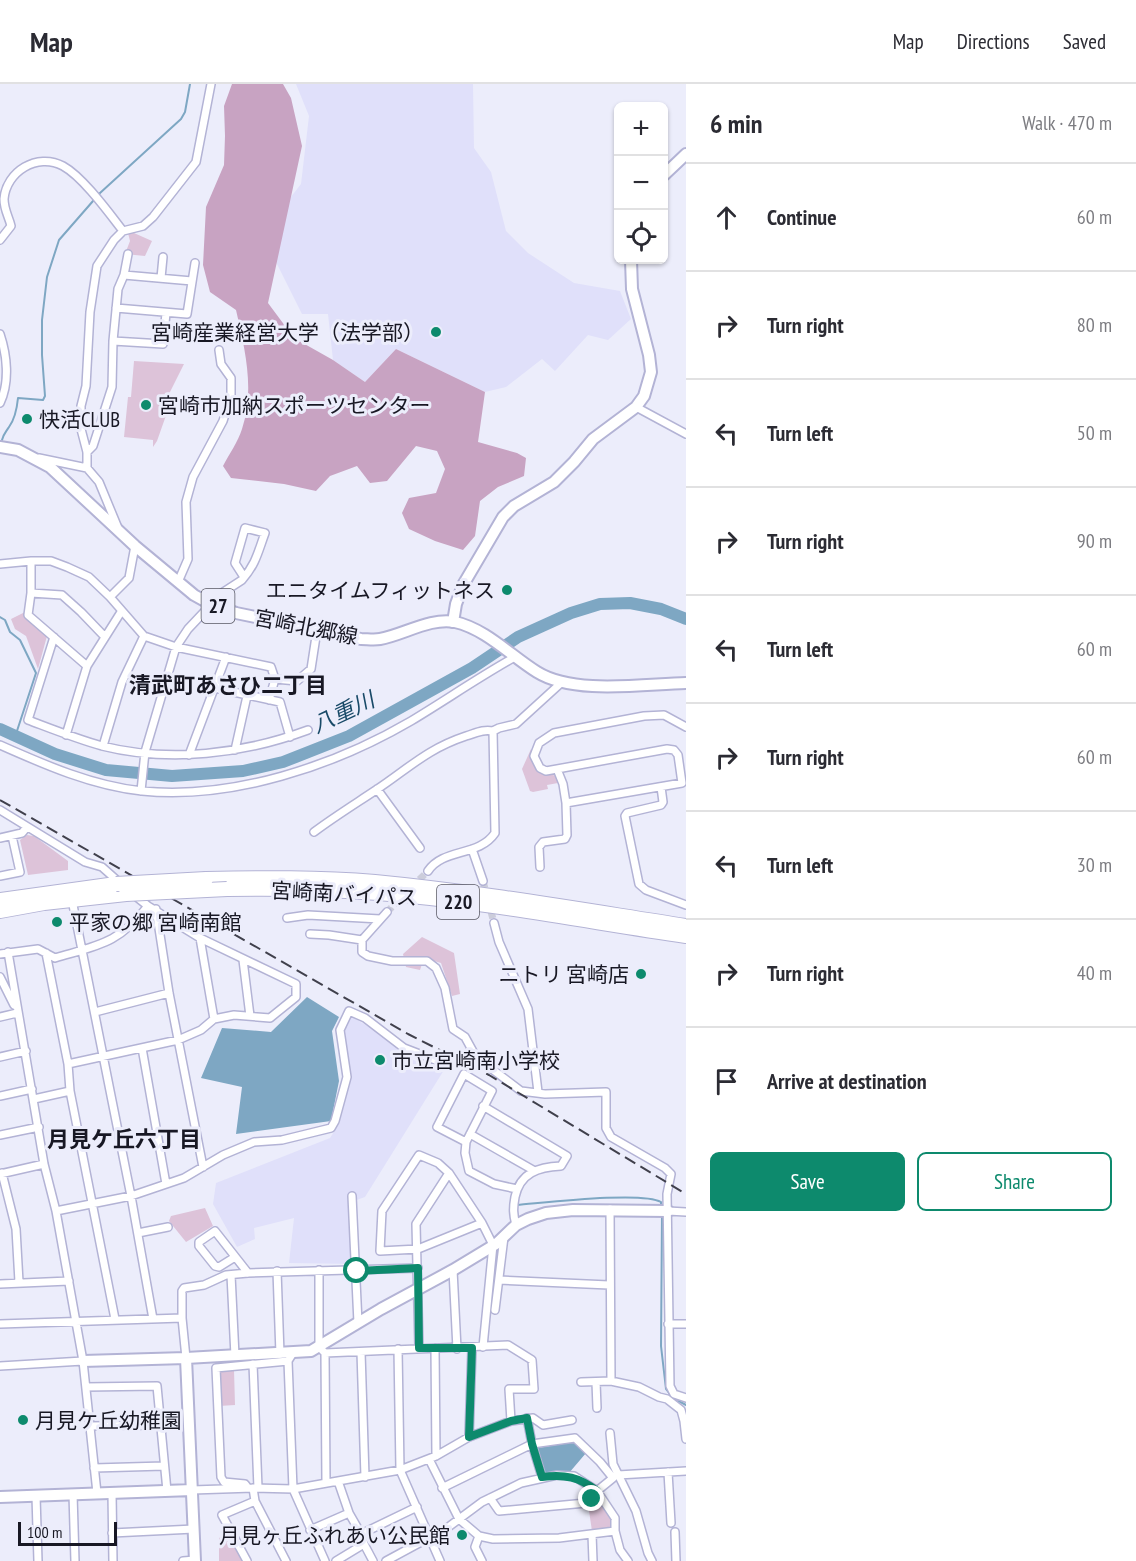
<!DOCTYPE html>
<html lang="en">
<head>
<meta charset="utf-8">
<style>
  body { margin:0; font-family:"PT Sans Narrow","Noto Sans JP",sans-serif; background:#f7f7f7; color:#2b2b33 }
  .controls { position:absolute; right:18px; top:18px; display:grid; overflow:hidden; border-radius:9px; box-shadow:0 2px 4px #0004 }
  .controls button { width:54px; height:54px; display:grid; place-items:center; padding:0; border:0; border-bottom:2px solid #e1e1e2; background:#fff; color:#2b2b33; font:30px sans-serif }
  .scale { position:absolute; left:18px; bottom:15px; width:99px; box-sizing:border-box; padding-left:6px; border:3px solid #181824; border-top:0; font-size:16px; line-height:21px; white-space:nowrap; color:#181824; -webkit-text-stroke:4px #ecedfb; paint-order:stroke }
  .stop { position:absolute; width:18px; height:18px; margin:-14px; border:4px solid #0d8a6d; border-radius:50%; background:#fff }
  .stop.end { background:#0d8a6d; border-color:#fff; box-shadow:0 2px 6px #0008 }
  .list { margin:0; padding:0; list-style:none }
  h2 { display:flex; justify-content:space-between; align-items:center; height:78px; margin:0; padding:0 24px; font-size:26px }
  h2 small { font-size:20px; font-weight:400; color:#7c7c81 }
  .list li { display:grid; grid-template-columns:39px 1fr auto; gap:18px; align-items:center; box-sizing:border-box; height:108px; padding:0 24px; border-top:2px solid #e1e1e2 }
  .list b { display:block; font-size:22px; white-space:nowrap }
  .list em { font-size:20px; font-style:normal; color:#7c7c81 }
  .actions { display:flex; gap:12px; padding:18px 24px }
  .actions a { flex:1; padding:14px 0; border:2px solid #0d8a6d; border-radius:9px; text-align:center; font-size:21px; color:#0d8a6d }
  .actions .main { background:#0d8a6d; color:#fff }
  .icon { flex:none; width:33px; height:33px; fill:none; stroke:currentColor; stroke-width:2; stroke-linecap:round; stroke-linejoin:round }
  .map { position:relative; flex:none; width:686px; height:1477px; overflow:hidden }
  header { display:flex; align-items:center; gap:36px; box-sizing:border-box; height:84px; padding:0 30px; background:#fff; border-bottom:2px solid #e1e1e2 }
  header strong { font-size:28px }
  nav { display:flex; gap:33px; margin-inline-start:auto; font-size:21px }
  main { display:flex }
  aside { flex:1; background:#fff }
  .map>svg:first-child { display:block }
  .built { fill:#e0e0fa }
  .green { fill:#ddc3d9 }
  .forest { fill:#c8a3c2 }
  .water { fill:#7ea7c3 }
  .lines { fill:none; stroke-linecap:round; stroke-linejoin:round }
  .stream { stroke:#7ea7c3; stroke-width:2 }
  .river { stroke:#7ea7c3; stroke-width:12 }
  .street-tunnel { stroke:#cccddb; stroke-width:7; stroke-dasharray:7 3.5; stroke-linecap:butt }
  .street-casing { stroke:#b3b3d5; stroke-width:10 }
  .secondary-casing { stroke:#b3b3d5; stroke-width:14 }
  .primary-casing { stroke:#b3b3d5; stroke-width:14 }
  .highway-casing { stroke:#b3b3d5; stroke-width:16 }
  .street { stroke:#fff; stroke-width:7 }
  .secondary { stroke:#fff; stroke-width:10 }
  .primary { stroke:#fff; stroke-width:10 }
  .highway { stroke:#fff; stroke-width:14 }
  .rail { stroke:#40404c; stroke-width:2; stroke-dasharray:12 6; stroke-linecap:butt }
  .highway-bridge-casing { stroke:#b3b3d5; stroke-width:16; stroke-linecap:butt }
  .highway-bridge { stroke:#fff; stroke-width:14 }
  .route { stroke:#0d8a6d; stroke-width:8 }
  .poi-dot { fill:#0d8a6d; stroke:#ecedfb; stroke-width:2 }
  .labels { text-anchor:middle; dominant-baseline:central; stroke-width:6; stroke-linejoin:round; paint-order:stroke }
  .shield { fill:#ecedfb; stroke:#585864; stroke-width:1.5 }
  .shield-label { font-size:20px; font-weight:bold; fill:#181824 }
  .poi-label { font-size:21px; fill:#181824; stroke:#ecedfb; text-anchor:start }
  .street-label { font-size:21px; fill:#181824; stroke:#ecedfb }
  .neighbourhood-label { font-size:22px; font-weight:bold; fill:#181824; stroke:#ecedfb }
  .water-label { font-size:22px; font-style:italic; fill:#194a68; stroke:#ecedfb }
</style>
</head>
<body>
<header>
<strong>Map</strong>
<nav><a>Map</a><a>Directions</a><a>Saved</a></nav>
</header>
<main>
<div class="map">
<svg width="686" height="1477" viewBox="0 0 686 1477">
  <rect width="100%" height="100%" fill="#ecedfb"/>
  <path class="built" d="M296 0H473L474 64 491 88 506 147 528 169 574 199 620 207 631 235 608 256 588 251 555 287 542 275 506 303 485 308 396 265 365 298 333 276 328 230H302L262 150 301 100 309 32Z
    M349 931 391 956 401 972 444 986 365 1113 348 1119 353 1180 289 1179 294 1134 254 1144 255 1155 237 1163 213 1120 216 1099 330 1054 339 1040 351 994 345 947Z"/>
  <path class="green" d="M128 149H134L152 157 145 172 125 170 130 157Z
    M134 277 184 280 164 320 169 323 157 357 153 363V356L124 353 128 313H131Z
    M25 528 47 552 38 585 26 552 15 545 11 535Z
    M531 665C534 686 537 686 556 692L558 699 547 701 548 705 533 708 530 707 522 685Z
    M27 751 34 752 68 777V786L28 791 20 756Z
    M422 853 454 869 460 910 452 912 441 879 424 874 420 886 406 883 403 870Z
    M205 1124 213 1142 186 1158 169 1137 171 1132Z
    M234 1286 235 1321 219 1322V1288Z
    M600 1412 614 1436 615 1445 592 1447 588 1420Z
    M231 1448 246 1477H219V1454Z"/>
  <path class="forest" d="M232 0H283L291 14 302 62 268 219 294 254 333 276 365 298 396 265 485 308 478 358 517 369 526 374 524 392 498 403 480 417 475 452 463 466 435 457 409 445 402 429 409 414 436 409 445 385 437 367 416 362 387 397 370 399 357 382 330 392 316 407 284 400 231 394 223 382C229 370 238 358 242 345 255 305 245 266 236 226L210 208 203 181 206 123 224 81 225 52 224 22Z"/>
  <path class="water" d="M307 913 339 933 332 947 339 997 331 1037 236 1050 242 1003 201 994 222 944 271 948Z
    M574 1358 586 1369 569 1389H544L538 1364Z"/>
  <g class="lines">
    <path class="stream" d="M2 356C4 349 5 349 9 343 15 335 17 324 18 314L43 316 45 312 42 271V236L47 193 59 156 100 109 181 35 185 28 190 0
      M0 533 5 536 10 548 20 556 36 589 15 653
      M517 1121C543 1119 642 1107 661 1118V1122
      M662 1131 661 1262 666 1305 673 1314 686 1321"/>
    <path class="river" d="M0 645 55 670 106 686 172 692 243 687 283 678 349 652 472 584 518 553 571 529 600 520 630 519 661 525 686 535"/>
    <path class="street-tunnel" d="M483 797 494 839
      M412 803 428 787
      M387 828 402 813"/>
    <g class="street-casing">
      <path id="street" d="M0 156 11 142C9 133 4 126 4 115 6 88 37 68 63 82 83 93 109 129 123 147
        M124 191 128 170
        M161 194 163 173
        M116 224 187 230 195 179
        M166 229 163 260 113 257 118 205 124 191 192 197
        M0 250C7 271 10 298 0 319
        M636 323 686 350
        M87 368 93 362 112 303 113 257
        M39 374 87 384 99 398 118 444
        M87 384V368L81 345V322L86 302 90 228 97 182 114 156 123 147 143 142 153 133 196 78 211 0
        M31 477V509L28 531 87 582
        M0 480 31 477H51L67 483 89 493 110 513 144 552 176 563 271 583 275 595 269 616
        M178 498 188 475 186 418 193 393 223 337 231 311V294L221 280 219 266
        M31 509 62 511 81 528 105 553
        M110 513 129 494 135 462
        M54 553 28 636C52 645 77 655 102 662 170 679 243 670 308 646
        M275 595 297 597 311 585 317 546
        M215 604 280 618 290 653
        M66 651 87 582 121 528
        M0 661C45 681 93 702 142 707 232 716 334 682 411 637 446 616 479 593 515 573
        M103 662 122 598 144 552
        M235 666 247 612
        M189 671 226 573
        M557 685 563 700 566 719 682 699 678 671 674 666 667 665 546 687 540 684 534 672 539 659 554 649 644 632 664 631 686 643
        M661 703 663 718 661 721 627 729 625 732 639 800 646 806 686 821
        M377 705 420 764
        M141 707 145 668 176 563 188 545 222 509 242 496C256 480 258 468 265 449L245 444 235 479 244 493
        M0 726 85 778 102 783 120 799
        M314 748C334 733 355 720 376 706 409 684 427 665 466 652 476 649 483 645 493 647L499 644 516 640 561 599
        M0 754 22 749 27 743
        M472 765 483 797
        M540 783 539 763 543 758 565 755 567 751 566 719
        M428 787C443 764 479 773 495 749L493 647
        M0 792 20 788 12 752
        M72 816 131 1112 153 1235
        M156 825 169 909 203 1083
        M387 828 362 856V868L368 872 392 877H427L436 884 445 904 453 945 465 953 476 973 521 1007 545 1010 606 1008V1044L611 1053 665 1084 671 1090 667 1110 670 1302 674 1310 686 1314
        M287 834 308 831 380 835
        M494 839 499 858 528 925 538 1008
        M310 850 329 851 362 856
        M200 854 214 935
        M8 868 44 1080 56 1127 83 1277 97 1409
        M46 869 68 980 70 1007 115 1235
        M0 870 38 865 55 874C99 861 118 860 148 822
        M243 876 250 932
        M0 893 14 921
        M95 928 169 909
        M0 933 17 929
        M142 964 166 1100
        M0 973 26 967
        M68 980 178 956 201 946 214 935 234 931 270 934 296 913V900L200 854 148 822 133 810
        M0 1012 32 1005
        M34 1015 70 1007
        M483 1022 567 1072 561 1082C538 1083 520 1089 515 1113 513 1124 513 1130 516 1141
        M470 1050 533 1086
        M0 1051 39 1043
        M466 1058 437 1043 464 990 492 1007 466 1058 465 1069 469 1087 494 1100 517 1105
        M2 1089 16 1145 19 1198
        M0 1090 44 1080
        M352 1112 358 1239
        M610 1125 611 1297
        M56 1127 131 1112 184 1094 223 1071 254 1058 282 1056 331 1044 335 1037 347 993 340 946 349 927 365 934 404 964 443 979
        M668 1127 686 1128
        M482 1139 418 1165 380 1167 382 1127 419 1071 438 1079 449 1089 482 1139 493 1161 483 1263
        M138 1149 168 1143
        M235 1173 219 1183 215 1182 199 1162V1158L215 1147 248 1189
        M319 1186V1263L325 1269 508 1261 532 1276 534 1305H509L511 1337
        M453 1186 457 1265
        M277 1187 280 1270
        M231 1191 235 1272
        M499 1196 609 1201
        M0 1200 69 1197
        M495 1226 504 1153
        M0 1240 182 1234
        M668 1240H686
        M419 1264 416 1140 449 1089
        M435 1264 436 1372
        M398 1265 400 1386 440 1477
        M361 1268 365 1393
        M293 1269 288 1277 293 1405 325 1477
        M325 1269 326 1399
        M186 1274 182 1234V1207L184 1204 204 1201 226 1191 248 1189 418 1184
        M253 1280 258 1404
        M0 1282 83 1277
        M581 1298 611 1297 639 1303 659 1313 667 1315 681 1326 684 1337 686 1355
        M596 1298 597 1324
        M86 1303 157 1302 167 1407
        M527 1334 532 1360 542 1393
        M90 1342 161 1341
        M610 1349 613 1380 636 1427 648 1469 652 1477
        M469 1353 472 1264
        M429 1375 459 1435 479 1452 493 1455 559 1454 615 1447
        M94 1384 164 1382
        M668 1388 671 1439
        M618 1391 686 1387
        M338 1397 349 1429 361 1450 364 1460 373 1477
        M248 1404 245 1400 224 1398 221 1393 216 1284 288 1277
        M253 1404 255 1417 286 1477
        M442 1404 532 1360 575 1354 600 1378 613 1394 597 1407 592 1415 586 1419 499 1427 490 1414
        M192 1406 253 1404 293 1405 400 1386 436 1372 469 1353 511 1337 533 1334 543 1341 572 1336
        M112 1409 113 1477
        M73 1410 75 1477
        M36 1412 38 1477
        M310 1446 349 1429
        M675 1448 676 1477
        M112 1449 194 1445
        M361 1450 417 1423
        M592 1450 593 1477
        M479 1452 475 1463 482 1477
        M183 1477 195 1476
        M247 1477 222 1431 255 1417
        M336 1477 364 1460
        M386 1477 447 1444 482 1418 521 1399 557 1391 574 1392 597 1407 615 1434V1447L620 1466 628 1477"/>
    </g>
    <g class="secondary-casing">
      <path id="secondary" d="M664 91 686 70
        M453 538 456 520 463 501 503 433 514 422 554 398 574 378 593 355 636 323 644 312 651 288 649 271 632 205 631 176
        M186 1274 195 1477
        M83 1277 186 1274 311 1267 381 1225 453 1186 496 1160 516 1141 528 1135 546 1129 573 1126 668 1127
        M0 1413 192 1406"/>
    </g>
    <g class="primary-casing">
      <path id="primary" d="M0 363 18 366 50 383 135 462 194 511 212 521 236 529 361 555C367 555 374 556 380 555 403 551 431 533 455 538 486 545 511 572 537 588 574 611 643 600 686 599"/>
    </g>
    <g class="highway-casing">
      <path id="highway" d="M206 795C262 794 319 793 375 798 479 808 582 826 686 842
        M227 805C278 804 328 805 378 809 481 817 584 837 686 852
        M0 816 116 800
        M0 827 44 819 126 810"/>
    </g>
    <use href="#street" class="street"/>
    <use href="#secondary" class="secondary"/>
    <use href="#primary" class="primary"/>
    <use href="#highway" class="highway"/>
    <path class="rail" d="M0 716 408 950 489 991 686 1110"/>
    <g class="highway-bridge-casing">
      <path id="highway-bridge" d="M116 800 206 795
        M126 810 227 805"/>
    </g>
    <use href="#highway-bridge" class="highway-bridge"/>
  </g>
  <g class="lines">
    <path class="route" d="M357 1187 418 1184 419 1264H472L469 1353 511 1337 527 1334 532 1360 542 1393C565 1390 579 1393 597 1407L592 1415"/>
  </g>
  <g class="poi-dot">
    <circle cx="436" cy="248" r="6"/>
    <circle cx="146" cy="321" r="6"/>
    <circle cx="27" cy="335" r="6"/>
    <circle cx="507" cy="506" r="6"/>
    <circle cx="57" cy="838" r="6"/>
    <circle cx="641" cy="890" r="6"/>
    <circle cx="380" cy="976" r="6"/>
    <circle cx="23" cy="1336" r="6"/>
    <circle cx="462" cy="1451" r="6"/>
  </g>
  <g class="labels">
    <g class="shield">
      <rect x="201.5" y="505" width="33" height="34" rx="4.5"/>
      <rect x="437" y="801" width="42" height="34" rx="4.5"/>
    </g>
    <g class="shield-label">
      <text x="218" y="522">27</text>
      <text x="458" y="818">220</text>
    </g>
    <g class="poi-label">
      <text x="424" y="248" text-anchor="end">宮崎産業経営大学（法学部）</text>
      <text x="158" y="321">宮崎市加納スポーツセンター</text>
      <text x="39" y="335">快活CLUB</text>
      <text x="495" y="506" text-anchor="end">エニタイムフィットネス</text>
      <text x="69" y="838">平家の郷 宮崎南館</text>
      <text x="629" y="890" text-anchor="end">ニトリ 宮崎店</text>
      <text x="392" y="976">市立宮崎南小学校</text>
      <text x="35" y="1336">月見ケ丘幼稚園</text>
      <text x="450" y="1451" text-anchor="end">月見ヶ丘ふれあい公民館</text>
    </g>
    <g class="street-label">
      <text transform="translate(306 543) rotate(11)">宮崎北郷線</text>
      <text transform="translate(344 810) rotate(3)">宮崎南バイパス</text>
    </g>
    <g class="neighbourhood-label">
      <text x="228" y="601">清武町あさひ二丁目</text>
      <text x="124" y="1055">月見ケ丘六丁目</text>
    </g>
    <g class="water-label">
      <text transform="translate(343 628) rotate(-25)">八重川</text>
    </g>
  </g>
</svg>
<div class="controls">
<button>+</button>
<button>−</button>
<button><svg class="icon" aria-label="locate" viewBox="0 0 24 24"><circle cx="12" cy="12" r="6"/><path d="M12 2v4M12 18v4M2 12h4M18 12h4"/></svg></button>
</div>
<div class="scale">100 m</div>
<div class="stop" style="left:357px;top:1187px"></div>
<div class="stop end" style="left:592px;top:1415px"></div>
</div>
<aside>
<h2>6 min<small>Walk · 470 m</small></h2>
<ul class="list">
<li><svg class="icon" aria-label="ahead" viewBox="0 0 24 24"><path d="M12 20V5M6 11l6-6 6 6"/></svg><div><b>Continue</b></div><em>60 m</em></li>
<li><svg class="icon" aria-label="right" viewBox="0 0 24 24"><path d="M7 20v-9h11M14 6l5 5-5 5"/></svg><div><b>Turn right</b></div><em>80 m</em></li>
<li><svg class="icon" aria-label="left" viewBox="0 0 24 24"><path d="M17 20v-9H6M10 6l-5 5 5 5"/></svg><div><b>Turn left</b></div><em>50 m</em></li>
<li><svg class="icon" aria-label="right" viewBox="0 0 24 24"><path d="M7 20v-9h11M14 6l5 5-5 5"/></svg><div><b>Turn right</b></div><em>90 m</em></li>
<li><svg class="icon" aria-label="left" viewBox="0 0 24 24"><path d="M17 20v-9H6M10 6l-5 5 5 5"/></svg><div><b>Turn left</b></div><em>60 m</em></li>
<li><svg class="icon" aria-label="right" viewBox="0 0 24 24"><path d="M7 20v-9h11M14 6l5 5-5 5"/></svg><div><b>Turn right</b></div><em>60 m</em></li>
<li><svg class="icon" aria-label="left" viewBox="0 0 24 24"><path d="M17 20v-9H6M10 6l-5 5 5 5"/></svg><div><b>Turn left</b></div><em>30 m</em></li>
<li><svg class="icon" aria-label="right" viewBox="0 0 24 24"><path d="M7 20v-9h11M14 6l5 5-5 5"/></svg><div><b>Turn right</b></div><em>40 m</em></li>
<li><svg class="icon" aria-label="arrive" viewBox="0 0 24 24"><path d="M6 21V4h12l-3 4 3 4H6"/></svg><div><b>Arrive at destination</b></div></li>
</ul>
<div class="actions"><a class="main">Save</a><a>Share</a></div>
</aside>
</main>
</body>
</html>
